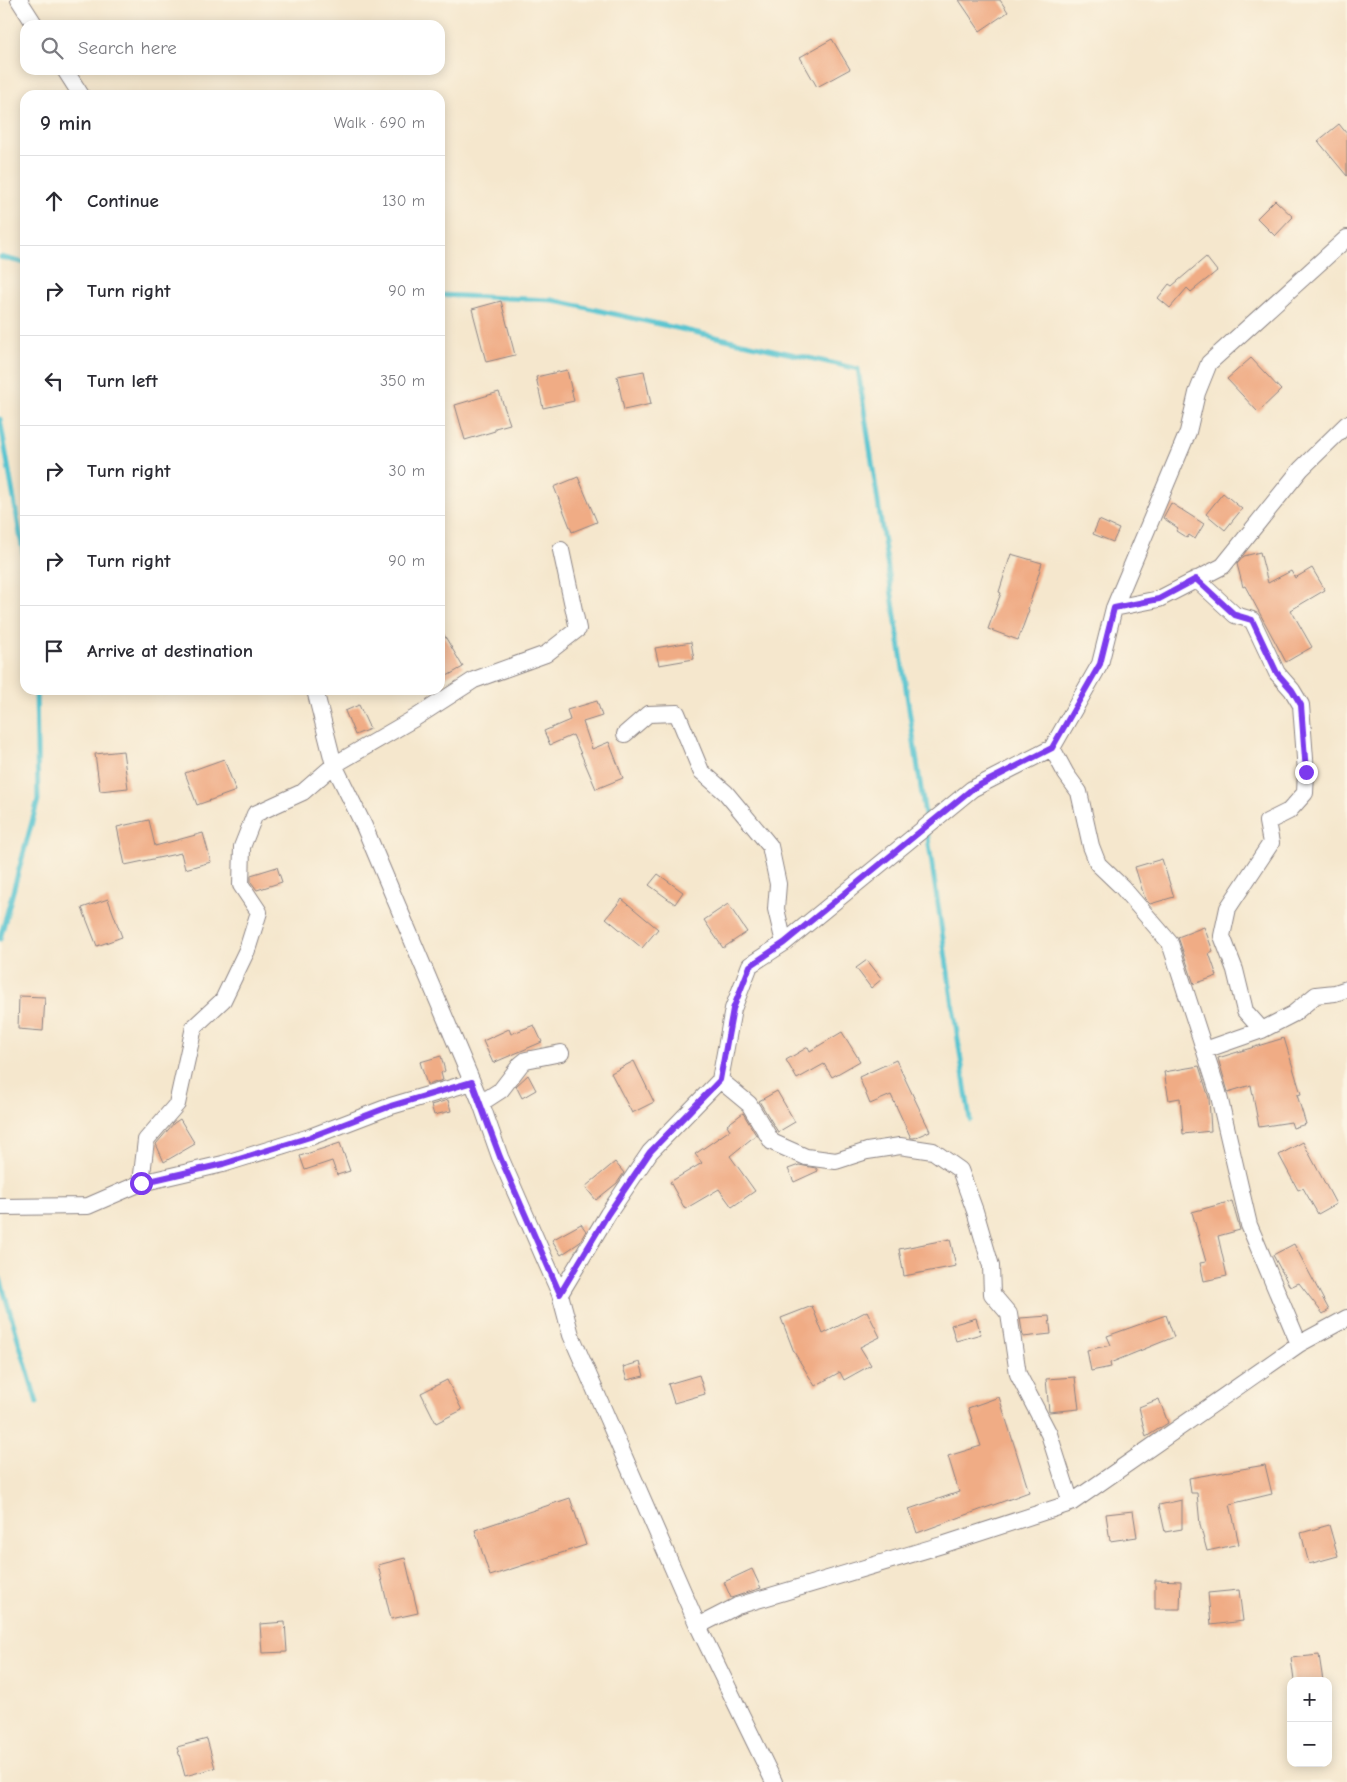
<!DOCTYPE html>
<html lang="en">
<head>
<meta charset="utf-8">
<style>
  body { margin:0; font-family:"Comic Neue",sans-serif; background:#f2f2f3; color:#2b2b33 }
  .controls { position:absolute; right:15px; bottom:15px; display:grid; overflow:hidden; border-radius:10px; box-shadow:0 2px 12px #0003 }
  .controls button { width:45px; height:45px; display:grid; place-items:center; padding:0; border:0; border-bottom:1px solid #e1e1e2; background:#fff; color:#2b2b33; font:25px sans-serif }
  .stop { position:absolute; width:15px; height:15px; margin:-11px; border:4px solid #7c3aed; border-radius:50%; background:#fff }
  .stop.end { background:#7c3aed; border-color:#fff; box-shadow:0 1px 5px #0008 }
  .list { margin:0; padding:0; list-style:none }
  h2 { display:flex; justify-content:space-between; align-items:center; height:65px; margin:0; padding:0 20px; font-size:21px }
  h2 small { font-size:16px; font-weight:400; color:#7c7c81 }
  .list li { display:grid; grid-template-columns:32px 1fr auto; gap:15px; align-items:center; box-sizing:border-box; height:90px; padding:0 20px; border-top:1px solid #e1e1e2 }
  .list b { display:block; font-size:19px; white-space:nowrap }
  .list em { font-size:16px; font-style:normal; color:#7c7c81 }
  .icon { flex:none; width:28px; height:28px; fill:none; stroke:currentColor; stroke-width:2; stroke-linecap:round; stroke-linejoin:round }
  .map { position:relative; flex:none; width:1347px; height:1782px; overflow:hidden }
  .search { position:absolute; background:#fff; box-shadow:0 2px 12px #0003; left:20px; top:20px; width:425px; height:55px; display:flex; align-items:center; gap:12px; box-sizing:border-box; padding:0 18px; border-radius:15px; color:#7c7c81; font-size:19px }
  .panel { position:absolute; background:#fff; box-shadow:0 2px 12px #0003; left:20px; top:90px; width:425px; height:605px; border-radius:15px }
  .map>svg:first-child { display:block }
  .lines { fill:none; stroke-linecap:round; stroke-linejoin:round }
  .stream { stroke:#58c4d0; stroke-width:5 }
  .building { fill:#f0ac85 }
  .minor-casing { stroke:#8c8484; stroke-width:18 }
  .minor { stroke:#fff; stroke-width:16 }
  .route { stroke:#7c3aed; stroke-width:6 }
</style>
</head>
<body>
<div class="map">
<svg width="1347" height="1782" viewBox="0 0 1347 1782">
  <rect width="100%" height="100%" fill="#fcf5e5"/>
  <filter id="ink" filterUnits="userSpaceOnUse"><feTurbulence type="fractalNoise" baseFrequency=".02" numOctaves="2"/><feDisplacementMap in="SourceGraphic" scale="10" xChannelSelector="R" yChannelSelector="G"/><feConvolveMatrix kernelMatrix="1 2 1 2 8 2 1 2 1" color-interpolation-filters="sRGB"/></filter>
  <filter id="wash" filterUnits="userSpaceOnUse"><feTurbulence type="fractalNoise" baseFrequency=".0096" numOctaves="4" result="noise"/><feDisplacementMap in="SourceGraphic" scale="20" xChannelSelector="R" yChannelSelector="G"/><feGaussianBlur stdDeviation="1.12" result="paint"/><feColorMatrix in="noise" values="0 0 0 0 0 0 0 0 0 0 0 0 0 0 0 0 0 1.4 0 .05"/><feComposite in="paint" operator="in"/></filter>
  <g filter="url(#wash)">
    <rect width="100%" height="100%" fill="#f5e7cd"/>
    <g class="lines">
      <path class="stream" d="M0 257 25 263
        M440 295 552 300 858 369 926 822
        M0 419 25 563
        M927 831 970 1120
        M0 939 38 800 36 690
        M0 1278 37 1403"/>
    </g>
    <g id="blocks">
      <path class="building" d="M959 0H1000L1008 12 980 31Z
        M832 39 850 69 817 87 800 57Z
        M1339 124 1347 134V176L1318 141Z
        M1275 200 1293 217 1275 236 1257 218Z
        M1206 257 1217 271 1191 292 1187 288 1170 308 1158 298 1169 284 1172 286Z
        M501 301 515 355 486 362 472 309Z
        M1251 358 1281 390 1258 412 1227 379Z
        M567 370 574 401 543 408 536 377Z
        M644 371 651 404 624 410 617 376Z
        M499 392 510 424 495 428V431L465 440 455 405Z
        M578 477 597 522 572 532 554 487Z
        M1223 493 1242 509 1225 530 1206 514Z
        M1171 503 1204 524 1195 539 1189 535 1187 538 1176 531 1178 528 1163 518Z
        M1099 520 1119 529 1113 542 1093 534Z
        M1260 552 1268 583 1291 571 1295 578 1312 568 1325 590 1291 610 1312 647 1286 662 1245 586 1243 587 1237 564 1244 556Z
        M1011 554 1042 563 1028 609 1029 610 1018 640 988 629 1001 593 999 592Z
        M440 628 463 667 440 680Z
        M691 642 694 659 659 665 655 648Z
        M597 701 602 716 583 722 592 749 609 742 623 778 596 789 573 735 550 745 544 731 570 720 567 710Z
        M359 705 370 729 355 735 345 711Z
        M123 751 128 788 100 791 95 754Z
        M224 759 236 791 197 805 185 773Z
        M149 820 155 846 203 833 211 862 185 869 181 853 125 865 117 827Z
        M1162 859 1174 897 1150 904 1145 899 1135 867Z
        M277 867 282 882 257 890 251 882V875Z
        M658 874 683 892 675 904 649 885Z
        M108 899 122 937 97 946 82 908Z
        M622 899 658 929 642 948 606 918Z
        M728 904 747 932 723 948 704 920Z
        M1204 927 1213 951 1209 953 1217 976 1194 984 1178 937Z
        M867 960 882 979 871 988 856 968Z
        M19 996 45 997 43 1031 18 1029Z
        M534 1025 542 1042 493 1063 483 1041 509 1029 511 1034Z
        M842 1032 860 1061 832 1077 824 1064 797 1079 786 1060 808 1047 810 1051Z
        M1284 1038 1301 1094 1297 1095 1306 1124 1293 1128 1291 1122 1259 1127 1251 1085 1228 1092 1218 1058Z
        M441 1056 445 1071 441 1073 443 1080 427 1085 420 1062Z
        M896 1060 930 1131 914 1138H911L891 1095 870 1104 859 1077Z
        M634 1061 654 1102 632 1113 611 1073Z
        M1199 1066 1209 1098 1211 1131 1183 1134 1180 1098 1169 1100 1164 1072Z
        M528 1075 536 1090 522 1098 516 1086Z
        M777 1091 795 1122 778 1132 759 1101Z
        M448 1100 451 1111 434 1115 431 1105Z
        M743 1113 756 1135 730 1156 755 1191 732 1207 719 1189 685 1209 670 1182 702 1163 695 1154 730 1130 727 1125Z
        M180 1119 195 1144 164 1162 156 1144 174 1123Z
        M1303 1142 1336 1204 1318 1214 1303 1188 1298 1190 1279 1155Z
        M340 1143 350 1171 337 1175 332 1161 305 1170 300 1156Z
        M615 1162 624 1173 617 1183 596 1200 585 1187Z
        M799 1165 816 1168 818 1171 794 1182 788 1169Z
        M1232 1201 1240 1230 1218 1236 1227 1276 1204 1281 1200 1263 1206 1262 1192 1212Z
        M581 1224 586 1231 579 1243 561 1255 552 1240Z
        M950 1239 956 1266 904 1276 899 1249Z
        M1294 1244 1329 1310 1323 1314 1299 1283 1290 1287 1273 1255Z
        M812 1306 823 1334 867 1311 880 1337 860 1347 871 1365 844 1380 840 1372 815 1386 794 1352 781 1318Z
        M1166 1315 1174 1337 1110 1363 1111 1367 1091 1371 1087 1350 1111 1345 1107 1336Z
        M1049 1316 1051 1334 1023 1337 1020 1318Z
        M976 1318 981 1334 956 1341 951 1325Z
        M640 1362 644 1376 627 1380 623 1367Z
        M699 1375 705 1394 674 1403 668 1384Z
        M1075 1377 1079 1409 1049 1412 1046 1379Z
        M447 1380 462 1410 436 1423 421 1393Z
        M999 1397 1029 1492 917 1533 909 1509 959 1492 948 1456 981 1446 968 1408Z
        M1159 1399 1168 1423 1146 1437 1139 1407Z
        M1265 1465 1272 1494 1230 1504 1239 1544 1207 1551 1200 1525 1197 1493H1191L1189 1478Z
        M570 1498 586 1545 490 1576 475 1530Z
        M1182 1500V1529L1165 1532 1159 1505Z
        M1133 1511 1137 1537 1110 1541 1106 1514Z
        M1329 1525 1338 1556 1309 1564 1301 1533Z
        M405 1558 418 1613 391 1619 378 1565Z
        M752 1569 761 1588 731 1598 724 1582Z
        M1155 1580 1181 1581 1180 1609H1155Z
        M1239 1590 1243 1621 1211 1625 1208 1593Z
        M285 1622 287 1652 262 1653 260 1624Z
        M1319 1655 1323 1681H1294L1291 1658Z
        M207 1739 215 1768 185 1776 177 1747Z"/>
    </g>
  </g>
  <g filter="url(#ink)">
    <use href="#blocks" fill-opacity="0" stroke="#8c8484" stroke-width="1"/>
    <g class="lines">
      <g class="minor-casing">
        <path id="minor" d="M19 0 35 25
          M65 70 81 95
          M1196 579 1235 615 1252 620 1277 673 1292 690 1301 705 1306 772 1305 793 1289 811 1267 822 1271 843 1228 908 1222 936 1235 970 1245 1011 1262 1030
          M1114 608 1159 599 1223 566 1301 469 1347 424
          M315 690 334 765 364 826 481 1103 500 1157 560 1294 571 1335 698 1626 774 1782
          M625 734 648 714 677 713 701 771 726 793 770 846 778 884 776 909 784 943
          M1052 748 1066 774 1079 792 1091 846 1098 864 1122 887 1170 943 1218 1092 1249 1225 1299 1344
          M1205 1050 1262 1030 1293 1014 1316 995 1335 993 1347 989
          M720 1080 749 1104 772 1142 806 1157 836 1161 867 1151 900 1146 933 1151 960 1170 975 1211 991 1266 992 1294 1009 1314 1018 1374 1049 1434 1071 1503
          M481 1103 501 1090 521 1064 526 1060 561 1053
          M141 1183 223 1164 310 1137 391 1106 472 1082
          M0 1207 88 1206 141 1183 146 1140 177 1104 194 1027 223 1000 247 950 259 912 241 885 242 847 255 814 303 792 334 765 415 718 474 680 546 654 578 629 561 550
          M560 1294 608 1214 650 1152 720 1080 733 1009 750 965 784 943 972 789 1052 748 1100 664 1114 608 1188 432 1197 393 1209 363 1347 238
          M698 1626 737 1606 945 1544 1071 1503 1299 1344 1347 1318"/>
      </g>
      <use href="#minor" class="minor"/>
    </g>
  </g>
  <g class="lines" filter="url(#ink)">
    <path class="route" d="M141 1183 223 1164 310 1137 391 1106 472 1082 500 1157 560 1294 608 1214 650 1152 720 1080 733 1009 750 966 784 943 972 789 1052 748 1100 664 1114 608 1159 599 1196 579 1235 615 1252 620 1277 673 1292 690 1301 705 1306 772"/>
  </g>
</svg>
<div class="controls">
<button>+</button>
<button>−</button>
</div>
<div class="stop" style="left:141px;top:1183px"></div>
<div class="stop end" style="left:1306px;top:772px"></div>
<div class="search"><svg class="icon" aria-label="search" viewBox="0 0 24 24"><circle cx="10" cy="10" r="6"/><path d="M15 15l6 6"/></svg>Search here</div>
<section class="panel">
<h2>9 min<small>Walk · 690 m</small></h2>
<ul class="list">
<li><svg class="icon" aria-label="ahead" viewBox="0 0 24 24"><path d="M12 20V5M6 11l6-6 6 6"/></svg><div><b>Continue</b></div><em>130 m</em></li>
<li><svg class="icon" aria-label="right" viewBox="0 0 24 24"><path d="M7 20v-9h11M14 6l5 5-5 5"/></svg><div><b>Turn right</b></div><em>90 m</em></li>
<li><svg class="icon" aria-label="left" viewBox="0 0 24 24"><path d="M17 20v-9H6M10 6l-5 5 5 5"/></svg><div><b>Turn left</b></div><em>350 m</em></li>
<li><svg class="icon" aria-label="right" viewBox="0 0 24 24"><path d="M7 20v-9h11M14 6l5 5-5 5"/></svg><div><b>Turn right</b></div><em>30 m</em></li>
<li><svg class="icon" aria-label="right" viewBox="0 0 24 24"><path d="M7 20v-9h11M14 6l5 5-5 5"/></svg><div><b>Turn right</b></div><em>90 m</em></li>
<li><svg class="icon" aria-label="arrive" viewBox="0 0 24 24"><path d="M6 21V4h12l-3 4 3 4H6"/></svg><div><b>Arrive at destination</b></div></li>
</ul>
</section>
</div>
</body>
</html>
